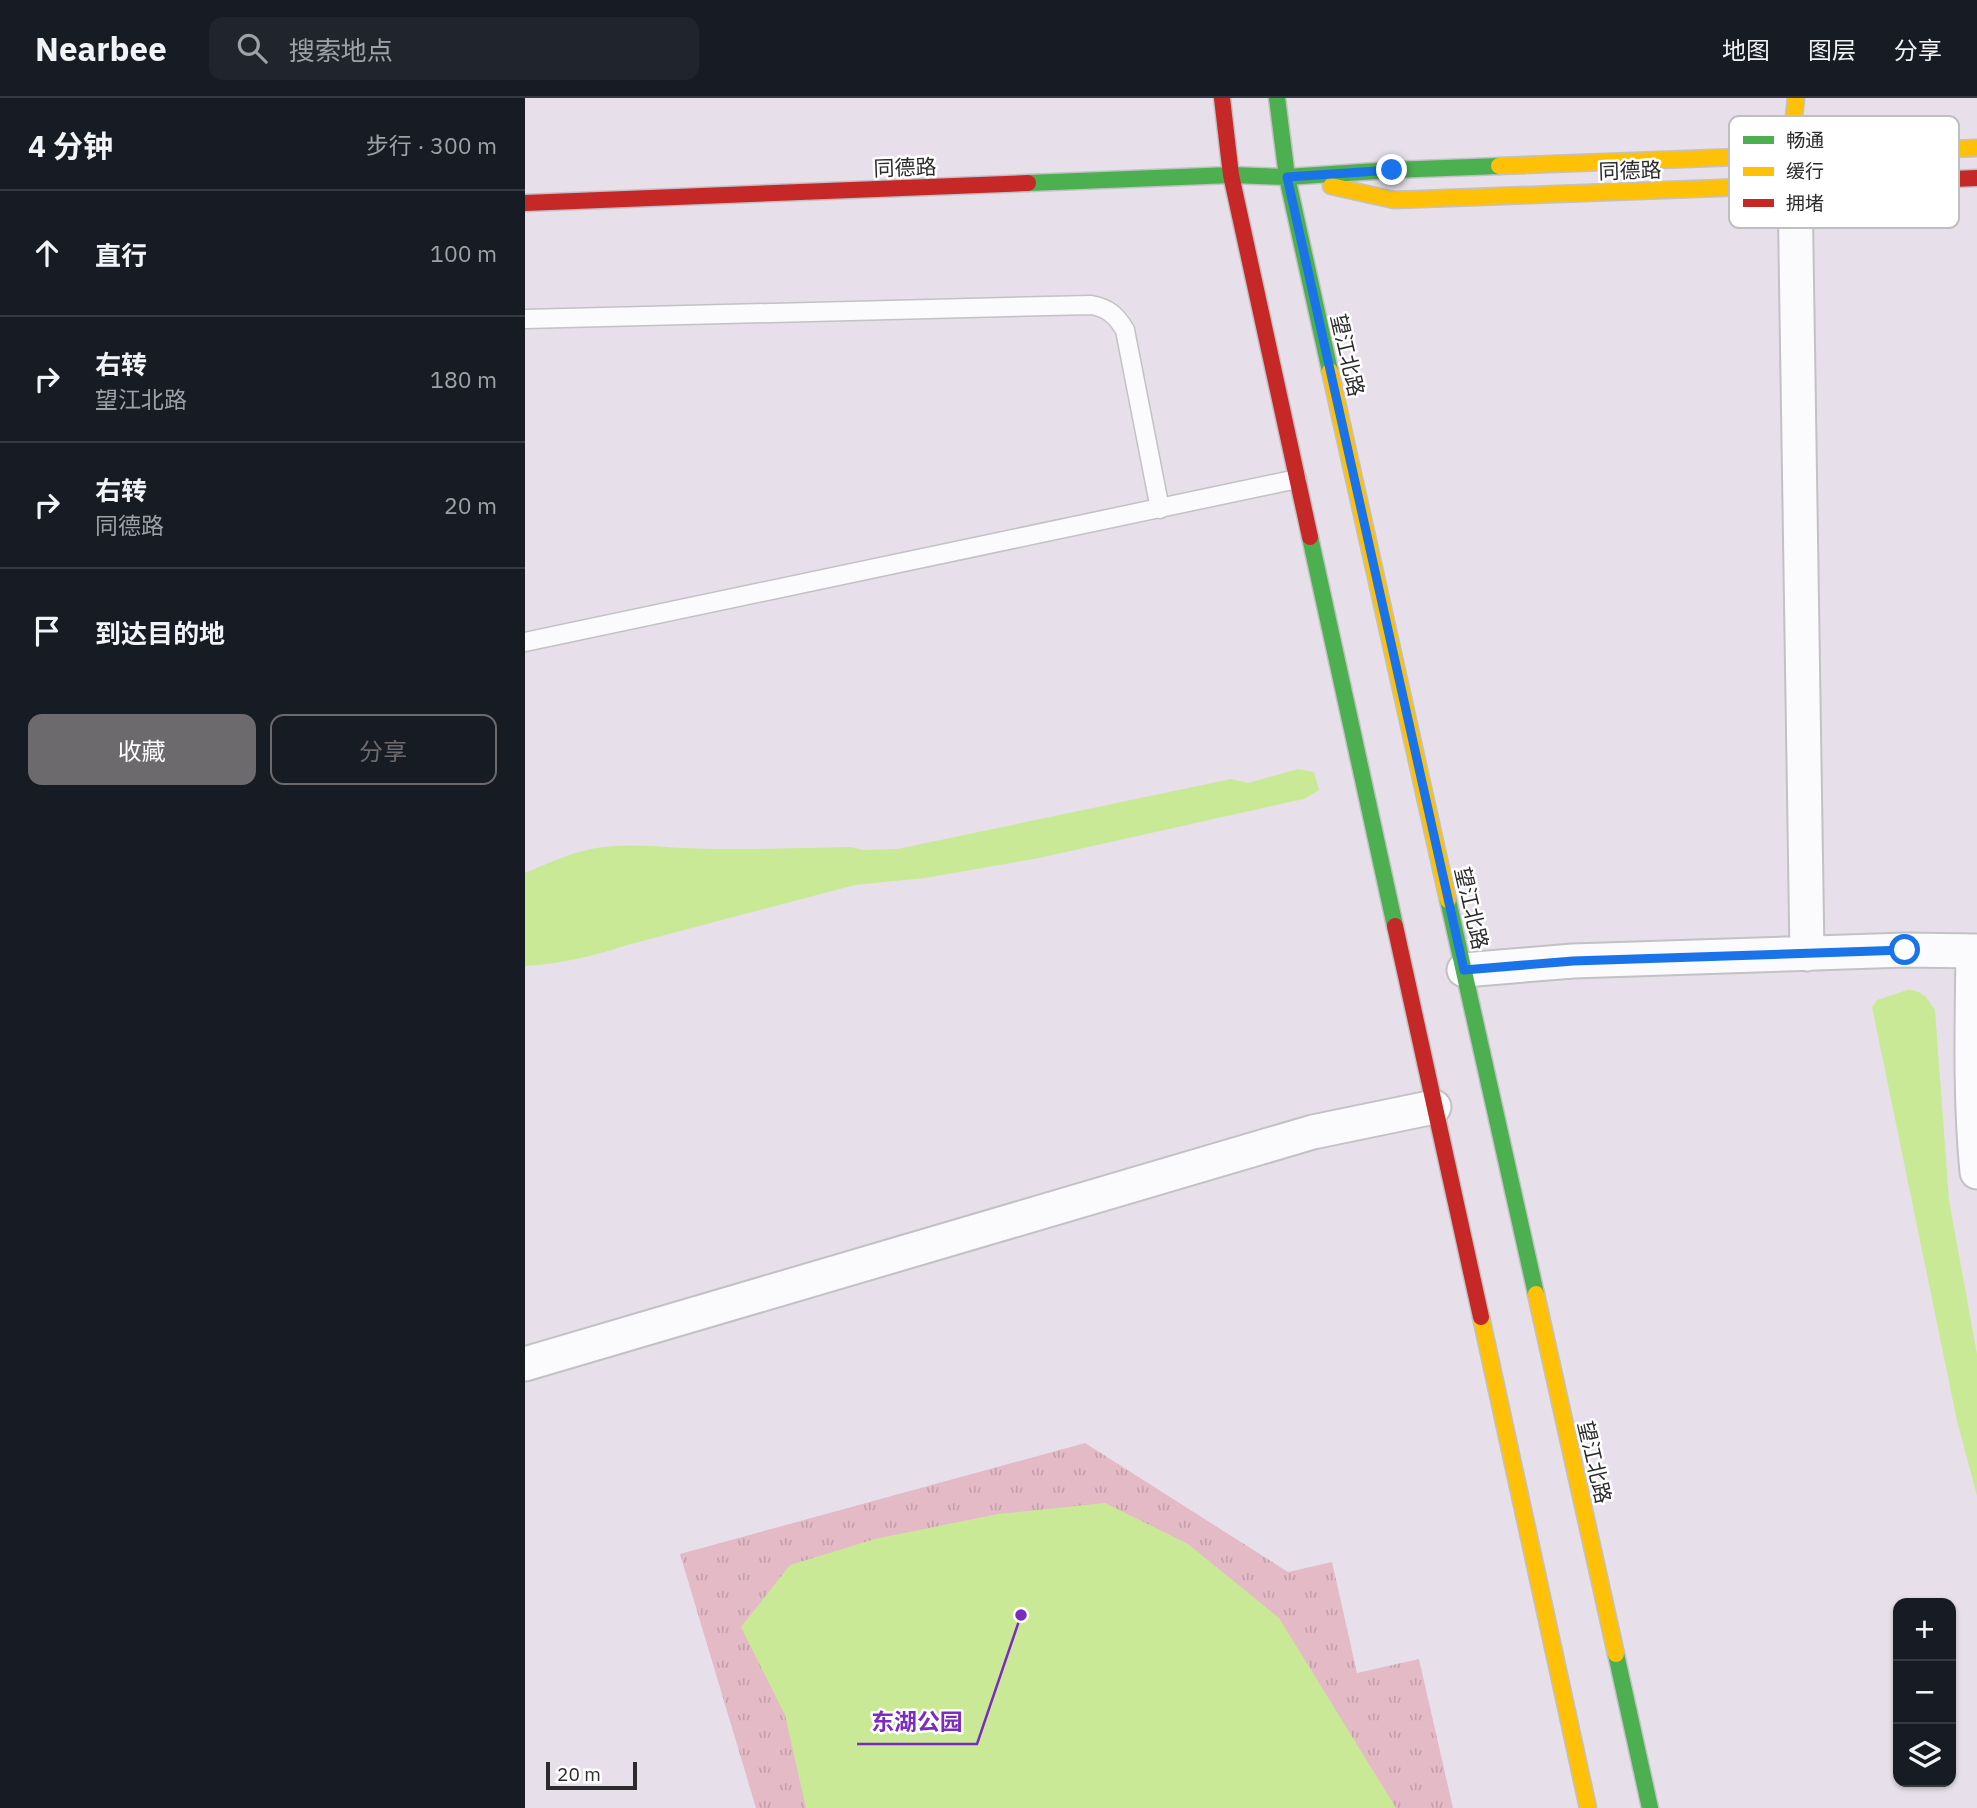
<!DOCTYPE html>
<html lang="zh">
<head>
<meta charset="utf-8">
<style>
  body { margin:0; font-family:"IBM Plex Sans","Noto Sans SC",sans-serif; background:#20242c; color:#f1f3f6 }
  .controls { position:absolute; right:21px; bottom:21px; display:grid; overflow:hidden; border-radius:14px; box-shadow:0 2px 5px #0004 }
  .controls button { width:63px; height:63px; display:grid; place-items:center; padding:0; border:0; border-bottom:2px solid #363941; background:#171b24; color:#f1f3f6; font:35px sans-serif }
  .scale { position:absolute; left:21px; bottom:18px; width:91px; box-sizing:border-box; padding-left:7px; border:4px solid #2b2b2b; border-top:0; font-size:19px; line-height:24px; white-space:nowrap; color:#2b2b2b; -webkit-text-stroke:5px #fff; paint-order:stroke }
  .stop { position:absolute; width:21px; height:21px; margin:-16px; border:5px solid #1a73e8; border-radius:50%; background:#fff }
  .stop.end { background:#1a73e8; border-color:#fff; box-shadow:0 2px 7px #0008 }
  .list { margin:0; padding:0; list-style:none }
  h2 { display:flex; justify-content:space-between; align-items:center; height:91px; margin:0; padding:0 28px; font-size:30px }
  h2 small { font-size:23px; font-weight:400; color:#9ea1a6 }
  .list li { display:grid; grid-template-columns:46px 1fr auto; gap:21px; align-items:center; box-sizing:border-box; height:126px; padding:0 28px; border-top:2px solid #363941 }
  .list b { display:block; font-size:26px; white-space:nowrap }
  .list p { margin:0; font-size:23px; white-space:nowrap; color:#9ea1a6 }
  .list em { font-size:23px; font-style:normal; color:#9ea1a6 }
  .actions { display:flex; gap:14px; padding:21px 28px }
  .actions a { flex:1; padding:16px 0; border:2px solid #6d6a6e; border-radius:14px; text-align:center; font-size:24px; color:#6d6a6e }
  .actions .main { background:#6d6a6e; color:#fff }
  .icon { flex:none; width:38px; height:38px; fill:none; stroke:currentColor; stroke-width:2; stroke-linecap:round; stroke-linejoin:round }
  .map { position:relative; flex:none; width:1452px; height:1710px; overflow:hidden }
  header { display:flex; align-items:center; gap:42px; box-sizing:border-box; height:98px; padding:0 35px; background:#171b24; border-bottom:2px solid #363941 }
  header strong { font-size:33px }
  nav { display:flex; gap:38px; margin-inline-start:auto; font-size:24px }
  .search { width:490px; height:63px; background:#20242c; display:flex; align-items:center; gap:18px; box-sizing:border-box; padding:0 24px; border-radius:14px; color:#9ea1a6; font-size:26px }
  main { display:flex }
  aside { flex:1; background:#171b24 }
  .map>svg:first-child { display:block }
  .grass { fill:url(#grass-tufts) }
  .water { fill:#cae996 }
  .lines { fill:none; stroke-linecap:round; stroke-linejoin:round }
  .lane-casing { stroke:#c2c1c3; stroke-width:21 }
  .street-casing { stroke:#c2c1c3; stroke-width:37 }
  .fast-casing { stroke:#c2c1c3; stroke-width:19 }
  .slow-casing { stroke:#c2c1c3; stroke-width:19 }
  .jam-casing { stroke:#c2c1c3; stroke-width:19 }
  .lane { stroke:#fbfafc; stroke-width:18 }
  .street { stroke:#fbfafc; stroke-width:33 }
  .fast { stroke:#4caf50; stroke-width:16 }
  .slow { stroke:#ffc107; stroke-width:16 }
  .jam { stroke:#c62828; stroke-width:16 }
  .route { stroke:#1a73e8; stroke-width:9 }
  .labels { text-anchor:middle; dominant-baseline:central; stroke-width:5; stroke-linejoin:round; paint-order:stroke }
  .street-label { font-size:21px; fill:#2b2b2b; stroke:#fff }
  .key { fill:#fff; stroke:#bfbfbf; stroke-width:2 }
  .key-label { font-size:19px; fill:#2b2b2b }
  .leader { fill:none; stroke:#7b2cbf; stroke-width:2.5 }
  .callout-dot { fill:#7b2cbf; stroke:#fff; stroke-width:2.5 }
  .callout-label { font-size:23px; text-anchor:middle; font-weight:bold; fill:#7b2cbf; stroke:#fff; stroke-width:5; stroke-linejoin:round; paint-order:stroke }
</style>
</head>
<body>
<header>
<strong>Nearbee</strong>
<div class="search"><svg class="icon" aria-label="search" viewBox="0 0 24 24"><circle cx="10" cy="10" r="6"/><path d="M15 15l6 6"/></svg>搜索地点</div>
<nav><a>地图</a><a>图层</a><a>分享</a></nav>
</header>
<main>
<aside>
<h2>4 分钟<small>步行 · 300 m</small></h2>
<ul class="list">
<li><svg class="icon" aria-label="ahead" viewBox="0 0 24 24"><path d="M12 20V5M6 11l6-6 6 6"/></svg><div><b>直行</b></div><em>100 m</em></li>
<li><svg class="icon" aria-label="right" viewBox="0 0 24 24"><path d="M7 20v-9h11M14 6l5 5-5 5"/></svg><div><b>右转</b><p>望江北路</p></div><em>180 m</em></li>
<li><svg class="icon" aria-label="right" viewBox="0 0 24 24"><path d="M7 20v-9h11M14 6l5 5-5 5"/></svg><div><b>右转</b><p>同德路</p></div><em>20 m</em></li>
<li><svg class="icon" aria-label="arrive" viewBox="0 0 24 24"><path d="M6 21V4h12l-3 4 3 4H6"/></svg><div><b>到达目的地</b></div></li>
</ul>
<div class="actions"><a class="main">收藏</a><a>分享</a></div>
</aside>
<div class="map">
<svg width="1452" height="1710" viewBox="0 0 1452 1710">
  <defs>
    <pattern id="grass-tufts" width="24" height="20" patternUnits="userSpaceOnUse" patternTransform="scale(1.75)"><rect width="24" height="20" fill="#e4bac7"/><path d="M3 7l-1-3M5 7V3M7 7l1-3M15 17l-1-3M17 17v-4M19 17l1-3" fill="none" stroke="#c4a0ab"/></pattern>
  </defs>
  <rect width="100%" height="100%" fill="#e7e0ea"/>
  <path class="grass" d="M560 1345 763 1474 807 1464 832 1575 894 1561 928 1710H231L155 1456Z"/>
  <path class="water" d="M773 671 789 674 794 692 779 701 514 760 400 780 330 787 106 846C72 857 37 866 0 868V775C21 766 43 756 66 751 96 745 127 748 157 750 213 752 269 750 325 749L340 752 372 751 706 681 723 685Z
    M1382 892C1397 892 1402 899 1410 912L1424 1102 1452 1256V1398L1432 1323 1347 909 1352 902Z
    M580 1405 663 1446 754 1520 871 1710H281L260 1617 216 1529 265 1467 350 1441 473 1416Z"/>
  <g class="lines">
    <g class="lane-casing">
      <path id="lane" d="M0 221 566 207C583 210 591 217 600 232L635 411
        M0 544 772 381"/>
    </g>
    <g class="street-casing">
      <path id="street" d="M1270 87 1282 856
        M1448 853C1447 927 1445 1001 1452 1074
        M939 872 1048 863 1380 852 1452 853
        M0 1266 788 1034 909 1009"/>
    </g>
    <g class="fast-casing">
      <path id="fast" d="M752 0 762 79 805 273
        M503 85 706 77 762 79 867 72 974 68
        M785 439 870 828
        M923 802 1011 1196
        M1091 1556 1125 1710"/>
    </g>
    <g class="slow-casing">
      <path id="slow" d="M974 68 1452 50
        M1269 81 1265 57 1271 0
        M806 88 869 102 1357 84
        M805 273 923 802
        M1011 1196 1091 1556
        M956 1219 1063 1710"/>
    </g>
    <g class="jam-casing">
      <path id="jam" d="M697 0 706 77 785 439
        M1357 84 1452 80
        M0 105 503 85
        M870 828 956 1219"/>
    </g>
    <use href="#lane" class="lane"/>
    <use href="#street" class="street"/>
    <use href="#fast" class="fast"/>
    <use href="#slow" class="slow"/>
    <use href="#jam" class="jam"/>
  </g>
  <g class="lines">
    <path class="route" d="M867 72 762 79 939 872 1048 863 1380 852"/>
  </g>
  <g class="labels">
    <g class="street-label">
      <text transform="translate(380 69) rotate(-2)">同德路</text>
      <text transform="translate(1105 72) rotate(-2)">同德路</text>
      <text transform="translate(823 257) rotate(77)">望江北路</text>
      <text transform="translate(947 810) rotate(77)">望江北路</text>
      <text transform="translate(1070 1364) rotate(77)">望江北路</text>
    </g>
  </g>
  <rect x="1204" y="18" width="230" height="112" rx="10" class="key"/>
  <rect x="1218" y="38" width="31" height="8" fill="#4caf50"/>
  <rect x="1218" y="69" width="31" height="9" fill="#ffc107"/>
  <rect x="1218" y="101" width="31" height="8" fill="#c62828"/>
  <g class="key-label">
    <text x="1261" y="49">畅通</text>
    <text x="1261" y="80">缓行</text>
    <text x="1261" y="112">拥堵</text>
  </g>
  <path class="leader" d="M496 1517L452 1646H332"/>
  <circle class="callout-dot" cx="496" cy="1517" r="7"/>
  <g class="callout-label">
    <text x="392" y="1632">东湖公园</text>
  </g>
</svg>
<div class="controls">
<button>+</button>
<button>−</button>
<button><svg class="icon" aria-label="layers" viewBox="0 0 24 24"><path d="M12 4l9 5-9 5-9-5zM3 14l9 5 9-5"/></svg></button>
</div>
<div class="scale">20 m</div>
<div class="stop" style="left:1380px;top:852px"></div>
<div class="stop end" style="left:867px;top:72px"></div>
</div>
</main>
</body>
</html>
